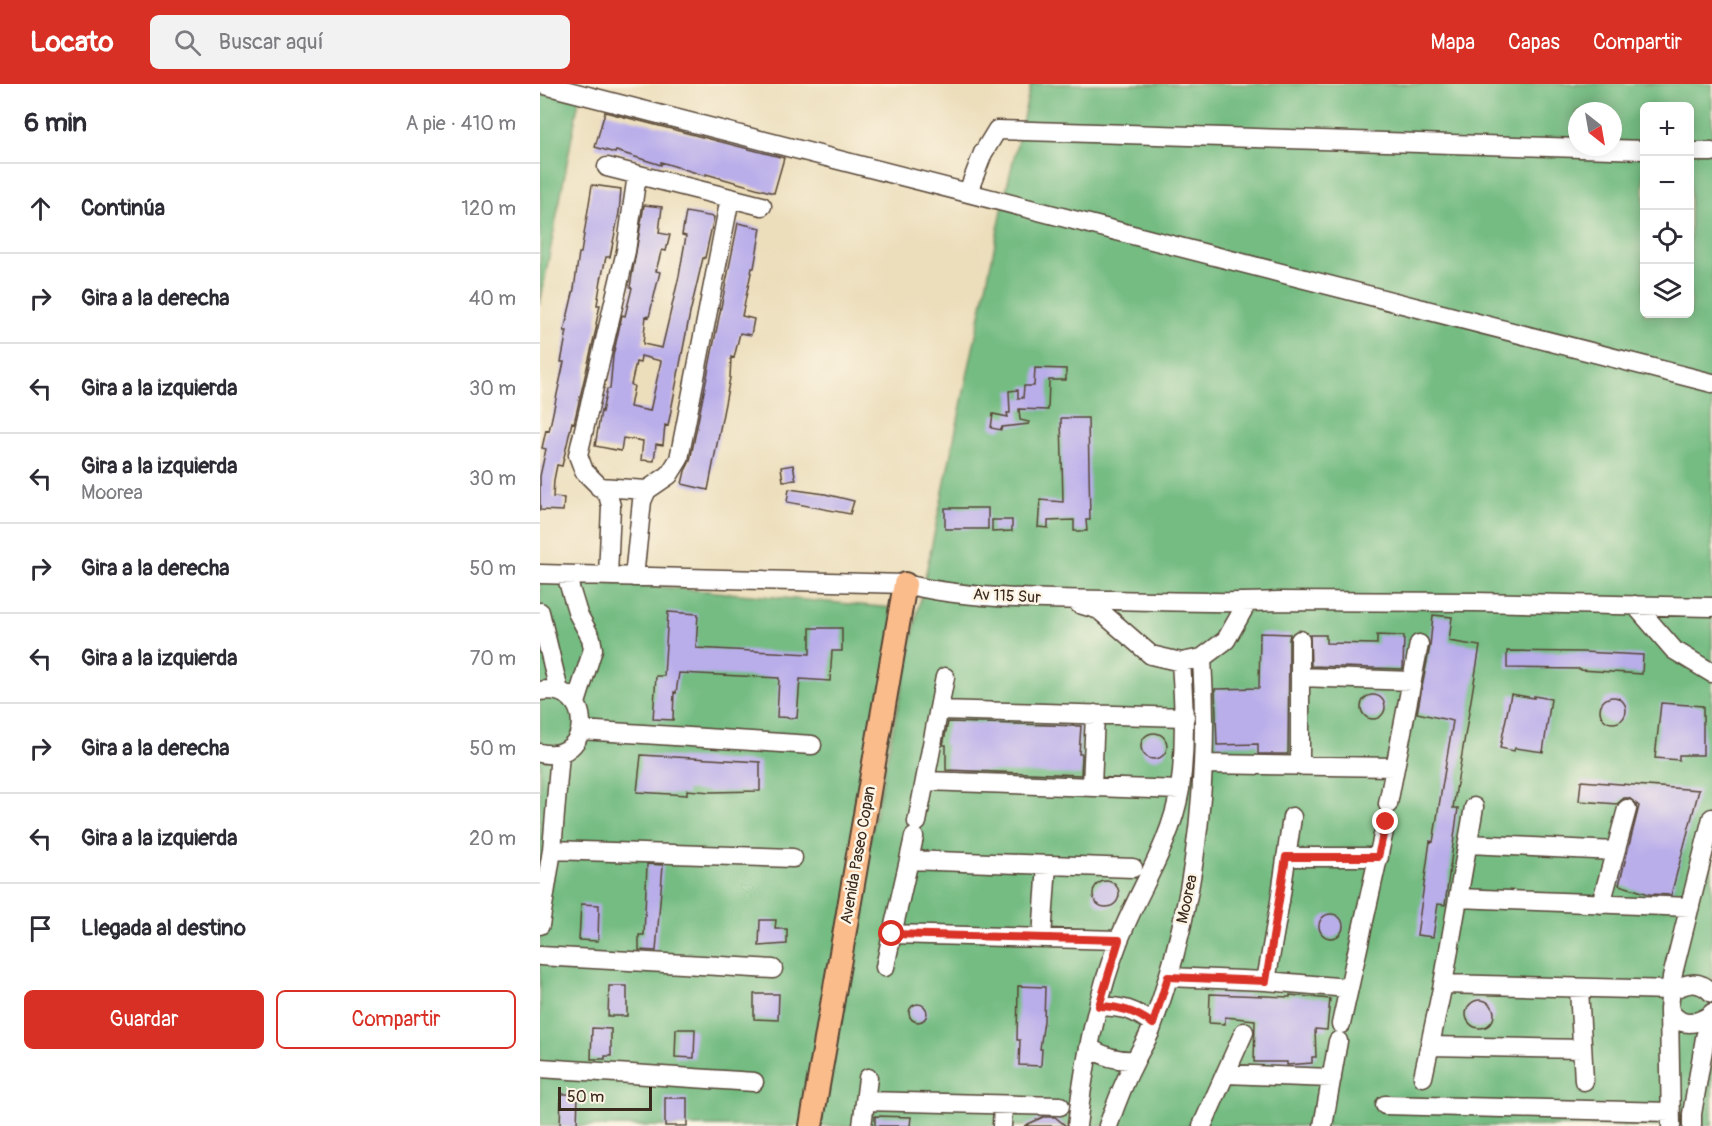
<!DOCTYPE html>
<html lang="es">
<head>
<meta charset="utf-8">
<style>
  body { margin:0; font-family:Pangolin,sans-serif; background:#f2f2f3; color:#2b2b33 }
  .controls { position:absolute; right:18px; top:18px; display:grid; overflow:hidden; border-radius:9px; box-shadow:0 3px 15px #0003 }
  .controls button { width:54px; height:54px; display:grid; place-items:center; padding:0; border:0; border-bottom:2px solid #e1e1e2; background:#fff; color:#2b2b33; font:30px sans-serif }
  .compass { position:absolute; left:1028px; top:18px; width:54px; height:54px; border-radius:50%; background:#fff; box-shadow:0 3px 15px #0003; rotate:149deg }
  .scale { position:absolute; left:18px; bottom:15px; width:94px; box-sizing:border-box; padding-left:6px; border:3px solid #3b2a1e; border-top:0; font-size:16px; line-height:21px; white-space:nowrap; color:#3b2a1e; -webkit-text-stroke:4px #fcf5e5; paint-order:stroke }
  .stop { position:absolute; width:18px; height:18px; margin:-14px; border:4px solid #d93025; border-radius:50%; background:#fff }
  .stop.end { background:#d93025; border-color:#fff; box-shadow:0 2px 6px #0008 }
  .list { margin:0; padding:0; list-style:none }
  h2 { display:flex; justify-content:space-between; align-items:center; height:78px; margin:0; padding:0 24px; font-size:26px }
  h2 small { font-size:20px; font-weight:400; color:#7c7c81 }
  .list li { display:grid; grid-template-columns:39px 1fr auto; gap:18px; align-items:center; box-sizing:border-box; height:90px; padding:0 24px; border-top:2px solid #e1e1e2 }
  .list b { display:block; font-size:22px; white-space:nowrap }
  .list p { margin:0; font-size:20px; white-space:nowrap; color:#7c7c81 }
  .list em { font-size:20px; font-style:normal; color:#7c7c81 }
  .actions { display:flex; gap:12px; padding:18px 24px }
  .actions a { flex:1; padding:14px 0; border:2px solid #d93025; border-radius:9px; text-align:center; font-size:21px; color:#d93025 }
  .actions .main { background:#d93025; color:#fff }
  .icon { flex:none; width:33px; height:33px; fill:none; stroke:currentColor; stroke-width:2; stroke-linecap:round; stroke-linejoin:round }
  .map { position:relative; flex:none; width:1172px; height:1042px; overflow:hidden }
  header { display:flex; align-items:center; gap:36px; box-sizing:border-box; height:84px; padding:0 30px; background:#d93025; color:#fff }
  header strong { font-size:28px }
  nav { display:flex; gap:33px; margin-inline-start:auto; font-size:21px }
  .search { width:420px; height:54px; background:#f2f2f3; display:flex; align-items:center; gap:15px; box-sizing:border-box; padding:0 21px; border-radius:9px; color:#7c7c81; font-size:22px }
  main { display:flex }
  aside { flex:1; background:#fff }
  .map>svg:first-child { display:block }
  .forest { fill:#74bc82; stroke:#587350; stroke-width:1.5; fill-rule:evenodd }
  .building { fill:#b9adea; fill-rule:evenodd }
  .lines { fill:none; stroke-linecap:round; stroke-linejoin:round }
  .minor-casing { stroke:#564536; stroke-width:21 }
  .major-casing { stroke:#564536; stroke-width:26 }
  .minor { stroke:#fff; stroke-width:18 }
  .major { stroke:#fabc8b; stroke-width:22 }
  .route { stroke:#d93025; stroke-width:8 }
  .labels { text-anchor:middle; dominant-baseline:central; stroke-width:5; stroke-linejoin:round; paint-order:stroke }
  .street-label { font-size:16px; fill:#3b2a1e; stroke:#fcf5e5 }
</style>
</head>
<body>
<header>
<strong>Locato</strong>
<div class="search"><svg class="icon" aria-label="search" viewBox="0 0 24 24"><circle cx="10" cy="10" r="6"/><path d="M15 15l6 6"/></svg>Buscar aquí</div>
<nav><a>Mapa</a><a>Capas</a><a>Compartir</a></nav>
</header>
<main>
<aside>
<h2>6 min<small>A pie · 410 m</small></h2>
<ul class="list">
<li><svg class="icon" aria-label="ahead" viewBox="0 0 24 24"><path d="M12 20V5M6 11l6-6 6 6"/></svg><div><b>Continúa</b></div><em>120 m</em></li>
<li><svg class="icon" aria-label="right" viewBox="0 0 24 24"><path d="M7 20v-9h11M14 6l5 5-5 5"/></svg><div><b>Gira a la derecha</b></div><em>40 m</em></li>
<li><svg class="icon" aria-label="left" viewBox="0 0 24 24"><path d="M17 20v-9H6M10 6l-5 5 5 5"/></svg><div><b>Gira a la izquierda</b></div><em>30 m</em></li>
<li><svg class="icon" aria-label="left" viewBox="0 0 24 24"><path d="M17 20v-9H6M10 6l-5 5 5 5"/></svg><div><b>Gira a la izquierda</b><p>Moorea</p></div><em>30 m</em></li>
<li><svg class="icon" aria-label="right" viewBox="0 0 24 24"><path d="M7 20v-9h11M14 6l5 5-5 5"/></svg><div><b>Gira a la derecha</b></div><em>50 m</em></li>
<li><svg class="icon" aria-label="left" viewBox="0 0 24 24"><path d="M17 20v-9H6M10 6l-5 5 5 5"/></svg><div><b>Gira a la izquierda</b></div><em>70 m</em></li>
<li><svg class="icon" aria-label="right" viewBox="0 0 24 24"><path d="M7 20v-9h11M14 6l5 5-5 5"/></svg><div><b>Gira a la derecha</b></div><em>50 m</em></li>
<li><svg class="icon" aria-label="left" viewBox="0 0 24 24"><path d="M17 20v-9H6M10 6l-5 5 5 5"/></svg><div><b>Gira a la izquierda</b></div><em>20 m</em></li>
<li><svg class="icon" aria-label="arrive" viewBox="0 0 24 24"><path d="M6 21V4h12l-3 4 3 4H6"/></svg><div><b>Llegada al destino</b></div></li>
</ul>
<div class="actions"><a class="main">Guardar</a><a>Compartir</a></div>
</aside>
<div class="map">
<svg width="1172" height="1042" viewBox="0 0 1172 1042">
  <rect width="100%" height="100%" fill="#fcf5e5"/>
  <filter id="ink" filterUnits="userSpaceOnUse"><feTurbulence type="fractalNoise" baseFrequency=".0167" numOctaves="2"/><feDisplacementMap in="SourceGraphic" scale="12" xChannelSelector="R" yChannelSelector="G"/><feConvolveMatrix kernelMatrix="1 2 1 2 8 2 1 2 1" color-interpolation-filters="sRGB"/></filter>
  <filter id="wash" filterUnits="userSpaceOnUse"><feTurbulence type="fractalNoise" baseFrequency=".008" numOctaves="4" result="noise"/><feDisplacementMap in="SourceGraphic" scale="24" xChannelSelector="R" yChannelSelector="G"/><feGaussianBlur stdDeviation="1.35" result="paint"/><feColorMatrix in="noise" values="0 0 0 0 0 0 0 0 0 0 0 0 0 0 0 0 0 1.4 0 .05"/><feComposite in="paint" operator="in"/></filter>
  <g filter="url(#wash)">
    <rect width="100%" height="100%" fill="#ecdebb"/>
    <path class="forest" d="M0 0H42L0 220Z
      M491 0H1172V1042H270L466 107ZM1104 22H1150V230H1104ZM1037 27H1073V63H1037Z
      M0 492 375 526 268 1042H0Z"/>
    <g id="blocks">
      <path class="building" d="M65 28 244 74 234 109 166 90V92L121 78V81L76 67 75 69 55 63Z
        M52 101 81 105 79 129 70 173H66L61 196 57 221H60L56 240 57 241 34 339 32 338 22 382 17 381 14 396 13 413 24 414 23 427 0 426V392L6 365 2 364 6 346 9 347 24 278H21L27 247H24L34 205 39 169H41Z
        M104 121 122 123 119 149 130 151 126 167 122 166 121 168 116 187 120 188 109 233 106 232 103 260 122 264 139 192 146 152 142 151 146 128 174 133 165 174H163L150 229 128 342 125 341 123 361 116 360 114 377 101 376 103 357 83 354 81 367 55 362 61 327 62 328 67 305H70L73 272 82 231 85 232 92 204 90 203ZM101 272 121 277 110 327 90 323 94 302 91 301 96 278 100 279Z
        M198 139 221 144 214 184H212L202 232 214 235 211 251 200 249 194 274 191 273 190 294 168 406 142 400 145 387 150 377Z
        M495 284 526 285V296H509L508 326 479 325 480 336 489 338V340L462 343 461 346 451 344 453 330 468 333 467 329H470L469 307 478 306V314H483L484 302H494Z
        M521 334H548L550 436H546L547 447H534V436L508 437V444L498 443 500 416 523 418Z
        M253 381 256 396 243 397 241 383Z
        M249 405 285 410 314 417 310 430 247 418Z
        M405 424H448V445H405Z
        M452 436H472V447L452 448Z
        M128 528 158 530 156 564 270 570V544H302V567H292L290 597 260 595 257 634 237 633 239 594 139 589 136 609 134 608 133 636 113 635 116 592H124Z
        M893 531 912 533 909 557 940 562 913 724H918L905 821 898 820 893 853 877 851 890 757 893 758 913 637 877 629 890 562Z
        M720 549 750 550 749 556 748 670H718V660L677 661 675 605 719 604Z
        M770 551H786V559L837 560V551L864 552 863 585 771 582Z
        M967 567 1042 568 1103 571 1102 590 1041 586V585L967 584Z
        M971 610 994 614V612L1011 615 1003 668 975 664 974 667 960 664Z
        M821 623a12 12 0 1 1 24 0a12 12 0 1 1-24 0Z
        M1060 626a13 13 0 1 1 26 0a13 13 0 1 1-26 0Z
        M1121 619 1163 622V671H1139V676L1115 674Z
        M408 638 541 642 539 670H542L541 691 406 686V661H403Z
        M601 662a13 13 0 1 1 26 0a13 13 0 1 1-26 0Z
        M101 671 220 678V707L171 708 147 706V711L97 708Z
        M1041 697 1159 706 1131 811 1109 810 1079 801 1099 722 1089 714H1084L1077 720 1039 717Z
        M107 780 123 781 116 867 99 866V851H104Z
        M553 810a13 13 0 1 1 26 0a13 13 0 1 1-26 0Z
        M41 820 59 821 58 857 39 856Z
        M779 842a12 12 0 1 1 24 0a12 12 0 1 1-24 0Z
        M220 836H236L235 845H247V860L219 862Z
        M69 902H87V932H68Z
        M478 902 505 903 504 937 500 965H502L501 982 479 981 480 956H477Z
        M214 910H239L238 936 214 935Z
        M670 910 750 913V911L790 915 787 946 775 945 776 973H772V979L747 981V978H714L715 936 685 933V940L669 939Z
        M926 930a14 14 0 1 1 28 0a14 14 0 1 1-28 0Z
        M369 929a9 9 0 1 1 18 0a9 9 0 1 1-18 0Z
        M52 944 71 945V972H65V975H51Z
        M136 945H155L154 974 135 973Z
        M21 1010H38L37 1042H20Z
        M125 1014H147V1042H125Z
        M335 1032 371 1033 370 1042H335Z
        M503 1033H515L526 1042H484Z"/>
    </g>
  </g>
  <g filter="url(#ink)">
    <use href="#blocks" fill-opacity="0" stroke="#564536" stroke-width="1.5"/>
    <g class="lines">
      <g class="minor-casing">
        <path id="minor" d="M1 0 1172 299
          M1150 68H1172
          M67 83 222 122
          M428 108 443 69 457 46 1104 66
          M59 403 107 406
          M0 490 365 500C430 516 506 515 574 516 628 517 683 520 738 517L935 518 1172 523
          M26 491 38 530 51 554 53 565 36 619
          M68 492 71 422 68 411 44 387 38 371 86 167 97 91
          M94 493 102 417 107 406 129 391 139 375 190 114
          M539 520 559 526 611 571 641 578 662 574 686 556 707 519
          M1095 521 1134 566 1172 589
          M0 528 19 607
          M760 593 872 597
          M0 607C55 597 54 681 0 669
          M399 626 645 633
          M41 646 272 661
          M665 680 855 683
          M760 682V556
          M385 697 640 706
          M552 702 555 630
          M848 720 879 560
          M377 738 405 593
          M374 753 369 776 593 784
          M928 760 1075 767
          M12 766 253 774
          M746 773H839
          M918 814 1150 823
          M1061 820 1087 725
          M0 841 12 766 20 669
          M352 850 369 776
          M502 853 507 781
          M0 872 233 885
          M345 883 352 850 579 856
          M628 893 726 897 808 904
          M726 897 740 817 752 733
          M903 900 1132 906C1147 899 1159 895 1172 909
          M1039 904 1044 997
          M559 922C583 923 594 925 613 940
          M1129 925C1139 944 1155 941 1171 931
          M801 940 846 738
          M890 962 1042 965
          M550 964C564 973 578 977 595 976
          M0 984 214 998
          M685 990 792 994
          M883 993 903 900 934 723
          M325 1017 520 1022
          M845 1021 1130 1028
          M322 1042 328 994
          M462 1042 463 1021
          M537 1042C544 980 556 915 579 856 599 805 631 760 640 705 646 662 644 621 641 578
          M568 1042C576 1019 585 996 596 975 601 965 607 956 611 946 655 825 670 703 662 574
          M662 1042 704 948
          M783 1042 798 957
          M1131 1042 1129 925 1132 893 1172 734
          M1152 1042V1030L1165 954 1172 929"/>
      </g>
      <g class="major-casing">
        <path id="major" d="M271 1042 365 500"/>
      </g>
      <use href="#minor" class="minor"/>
      <use href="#major" class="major"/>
    </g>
  </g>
  <g class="lines" filter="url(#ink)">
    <path class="route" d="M352 850 579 856 559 922C581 923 595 927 613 940L628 893 726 897 746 773H838L846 738"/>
  </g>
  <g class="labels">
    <g class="street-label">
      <text transform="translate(467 512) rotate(3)">Av 115 Sur</text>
      <text transform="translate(318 771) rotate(-80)">Avenida Paseo Copan</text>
      <text transform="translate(647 815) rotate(-78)">Moorea</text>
    </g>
  </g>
</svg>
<div class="controls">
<button>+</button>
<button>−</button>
<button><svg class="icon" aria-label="locate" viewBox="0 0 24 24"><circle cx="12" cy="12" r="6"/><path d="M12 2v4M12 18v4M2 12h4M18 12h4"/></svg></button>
<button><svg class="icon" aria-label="layers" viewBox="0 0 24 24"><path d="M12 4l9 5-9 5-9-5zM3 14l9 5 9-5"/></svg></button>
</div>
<svg class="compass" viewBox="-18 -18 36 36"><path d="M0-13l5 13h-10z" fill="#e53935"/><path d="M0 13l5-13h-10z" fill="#7c7c81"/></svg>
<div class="scale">50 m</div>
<div class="stop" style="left:352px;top:850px"></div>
<div class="stop end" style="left:846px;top:738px"></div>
</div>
</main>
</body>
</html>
